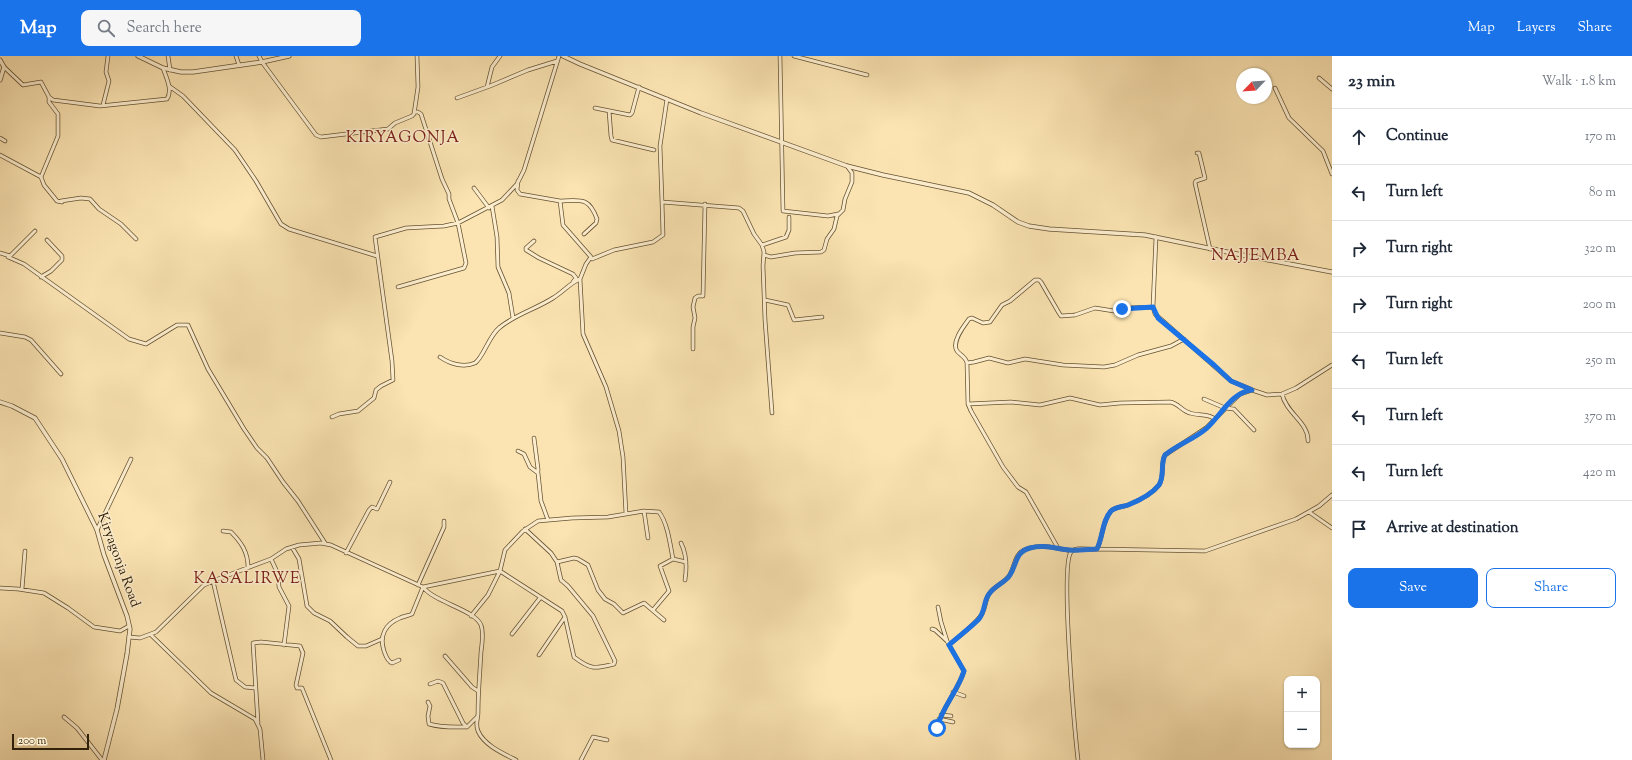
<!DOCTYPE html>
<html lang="en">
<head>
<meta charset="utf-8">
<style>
  body { margin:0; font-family:"Sorts Mill Goudy",serif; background:#f6f6f7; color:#1f2937 }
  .controls { position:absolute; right:12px; bottom:12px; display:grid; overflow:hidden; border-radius:8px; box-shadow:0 1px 3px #0004 }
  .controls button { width:36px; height:36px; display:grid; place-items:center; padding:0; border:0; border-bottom:1px solid #e0e1e3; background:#fff; color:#1f2937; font:20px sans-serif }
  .compass { position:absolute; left:1236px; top:12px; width:36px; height:36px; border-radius:50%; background:#fff; box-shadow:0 1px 3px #0004; rotate:245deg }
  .scale { position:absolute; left:12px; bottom:10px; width:77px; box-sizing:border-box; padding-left:4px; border:2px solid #33220a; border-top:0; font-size:11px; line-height:14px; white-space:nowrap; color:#33220a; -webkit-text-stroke:3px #fcedcd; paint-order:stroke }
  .stop { position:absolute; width:12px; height:12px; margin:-9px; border:3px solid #1a73e8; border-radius:50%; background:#fff }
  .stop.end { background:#1a73e8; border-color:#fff; box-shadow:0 1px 4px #0008 }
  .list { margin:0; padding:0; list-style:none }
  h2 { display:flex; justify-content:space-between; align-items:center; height:52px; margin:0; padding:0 16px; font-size:17px }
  h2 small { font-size:13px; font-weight:400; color:#747a83 }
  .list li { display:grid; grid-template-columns:26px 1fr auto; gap:12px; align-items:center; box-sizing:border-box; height:56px; padding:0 16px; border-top:1px solid #e0e1e3 }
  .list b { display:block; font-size:15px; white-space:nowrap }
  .list em { font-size:13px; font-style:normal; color:#747a83 }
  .actions { display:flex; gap:8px; padding:12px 16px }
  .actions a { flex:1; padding:9px 0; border:1px solid #1a73e8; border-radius:8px; text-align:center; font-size:14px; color:#1a73e8 }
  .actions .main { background:#1a73e8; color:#fff }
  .icon { flex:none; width:22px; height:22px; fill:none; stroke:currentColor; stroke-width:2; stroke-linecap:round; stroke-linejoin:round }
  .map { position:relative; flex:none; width:1332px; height:704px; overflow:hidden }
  header { display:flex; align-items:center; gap:24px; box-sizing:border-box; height:56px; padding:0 20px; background:#1a73e8; color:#fff }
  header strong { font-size:19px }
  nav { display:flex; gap:22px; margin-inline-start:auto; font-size:14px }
  .search { width:280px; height:36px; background:#f6f6f7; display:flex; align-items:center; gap:10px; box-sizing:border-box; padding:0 14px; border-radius:8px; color:#747a83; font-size:15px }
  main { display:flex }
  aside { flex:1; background:#fff }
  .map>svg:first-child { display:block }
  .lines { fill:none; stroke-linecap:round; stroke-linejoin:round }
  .minor-casing { stroke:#655234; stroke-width:4.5 }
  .tertiary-casing { stroke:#655234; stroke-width:5 }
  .minor { stroke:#fcedcd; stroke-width:3 }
  .tertiary { stroke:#fcedcd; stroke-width:3.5 }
  .route { stroke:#1a73e8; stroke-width:5 }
  .labels { text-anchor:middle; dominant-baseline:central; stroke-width:3; stroke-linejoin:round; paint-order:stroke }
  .street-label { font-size:14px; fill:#33220a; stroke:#fcedcd }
  .quarter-label { font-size:16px; letter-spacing:1px; fill:#7a1f14; stroke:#fcedcd }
</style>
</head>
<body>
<header>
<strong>Map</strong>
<div class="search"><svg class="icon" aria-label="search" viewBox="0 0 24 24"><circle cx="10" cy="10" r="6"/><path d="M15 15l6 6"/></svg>Search here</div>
<nav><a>Map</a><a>Layers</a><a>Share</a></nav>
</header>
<main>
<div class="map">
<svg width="1332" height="704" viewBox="0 0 1332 704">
  <rect width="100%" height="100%" fill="#fbe4b2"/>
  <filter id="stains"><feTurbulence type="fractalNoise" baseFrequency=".005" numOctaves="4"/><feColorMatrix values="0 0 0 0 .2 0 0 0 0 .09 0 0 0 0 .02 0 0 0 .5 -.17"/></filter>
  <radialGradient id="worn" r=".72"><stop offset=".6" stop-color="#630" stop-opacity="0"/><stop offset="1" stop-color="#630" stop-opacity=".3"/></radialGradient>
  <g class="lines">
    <g class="minor-casing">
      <path id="minor" d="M168 0 170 14
        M236 0 239 9
        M259 0 262 6
        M780 0 783 155 828 160 838 158
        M794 0 867 19
        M262 6 316 79 321 81 388 73 395 67 412 60 414 58 418 31 417 0
        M4 11 23 29 41 26 49 41 53 44 100 50 167 43C173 34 166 21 163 12
        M1319 22 1332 33
        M169 30 183 40 235 94 256 125 278 163 281 168 289 173 377 200
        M487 31 492 11 500 0
        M1275 32 1289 62 1323 95 1332 118
        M49 41V46L58 58V80L41 121 44 129 57 145 62 146
        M457 42 490 30 528 14 557 5
        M667 43 660 90 662 146 739 152 743 155 754 178 762 189 764 196 763 210 765 264 772 357
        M103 49 109 25 106 16 108 0
        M595 52 630 59 632 57 639 31
        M609 55 611 80 612 84 654 94
        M0 82 5 85
        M1197 97H1199L1205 122 1196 125 1195 127 1210 193
        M0 99 41 121
        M474 132 489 152
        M61 145 81 142 90 143 99 153 121 168 136 183
        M560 145C581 144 589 141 597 163L596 167 584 178
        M492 150 497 181 498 211 509 237 513 262
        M1156 181 1153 251 1155 258 1231 325 1251 333
        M534 185 526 192V194L539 202 573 218 576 222 573 226
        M762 189 786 181 789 174V161
        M0 197 10 200 35 175
        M764 199 771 201 795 197 821 196 824 194 827 183 834 173 837 160 843 154 845 143 852 126V117L847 110
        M8 201 24 208 129 283 146 288 177 269H188L208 313 244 373 257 392 267 402 283 426 298 445 325 487
        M591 202 592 203 614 194 653 186 663 179 662 146
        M41 221 51 215 62 204V200L47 184
        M398 231 464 212 466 207 458 167 449 143V138L442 123 421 58 418 56H414
        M765 244 788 249 794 264 822 261
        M0 277 25 281 31 284 61 318
        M693 293V271L695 262 693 251 695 242 698 240H703L705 148
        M440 301C450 308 464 312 475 307 483 302 489 280 499 272 514 259 536 253 553 242 563 236 570 227 580 223
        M967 307C966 301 960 299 957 295 951 286 964 270 969 263L972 262 983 267 990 266 1002 249 1010 245 1035 224H1039L1041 226 1059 257 1061 260 1075 259 1095 252 1114 255 1127 252 1153 251
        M1282 338C1286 357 1309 367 1308 385
        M1204 343 1225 352 1234 353 1254 374
        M968 348 1011 346 1040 349 1070 342 1100 349 1120 347 1170 346C1178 347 1182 355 1190 357 1198 360 1208 357 1215 363
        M332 361 339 358 358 355 374 342 376 334 381 330 393 324 392 305 375 181 406 172 444 170 458 167 502 144 517 128 524 114 559 0
        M534 382 538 413V415H536
        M518 395 524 398 530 411 538 417 541 445 548 464
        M644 455 648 482
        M1309 456 1332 472
        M626 458 644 455 659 456C668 468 670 488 673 503L686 506
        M525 473 551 497 557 506 574 502 578 503 588 509 598 534 605 543 614 548 623 557 644 547 664 564
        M97 474 131 403
        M223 475 231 476C241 486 248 496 248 511
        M681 487C687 499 687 511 685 524
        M292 491 299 503 307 550 314 557 330 565 347 581 358 590H366L382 583
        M1058 492 1026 436 1018 431 1003 411 971 355 968 348 967 307 974 306 989 302 1008 307 1025 303 1063 309 1104 311 1115 309 1138 299 1171 290 1184 283
        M1097 493 1205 495 1296 463 1319 450 1332 439
        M346 497 369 454 372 451 377 453 390 426
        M271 503 278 518 279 531 289 550 284 589
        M213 525 236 624 245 631 255 632
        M418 529 444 471V465
        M0 532 18 533 44 537 68 552 94 571 120 575 129 570
        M22 533 25 495
        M938 551 941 566 947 585
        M653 554 669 535 660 510 673 503
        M471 560 488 539 500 515 562 555 565 561 574 601C591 614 595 613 614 608L615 605 593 560 568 530 561 524 557 506
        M932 573 935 574 947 585 964 615C958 635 942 651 937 672
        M512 578 540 542
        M151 579 211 637 255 663 260 673 263 704
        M129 581 140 582 156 576 204 529 218 523 271 503 286 493 299 489 321 487 331 489 423 531C434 546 475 554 481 569 484 577 482 588 481 596 480 616 478 636 478 657 478 663 475 668 478 675 484 689 502 697 516 704
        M949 589C959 580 975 569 982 558 986 551 985 544 989 538 994 530 1004 527 1009 520 1015 511 1014 499 1024 494 1039 487 1056 492 1072 495
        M539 599 565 561
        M445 600 472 631 478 635
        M399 604 392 607C387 605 386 600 384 595 379 580 385 568 400 562 404 560 408 560 412 558L423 531 500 515 505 494 523 475 538 465 572 462 608 461 626 458 623 401 619 375 606 331 583 278 580 223 586 208 591 201 563 169 560 145 520 138 517 134 518 125
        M430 628 438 625 443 627 463 667 467 671
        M953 636 964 640
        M428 646 430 650 428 660 429 668C442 672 454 671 467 671L477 661
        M941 659 951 660
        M64 661 77 672 102 704
        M939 663 953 666
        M258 667 253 587 261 586 300 590 303 597 296 629 297 632H302L331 704
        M581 704 593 681 607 684
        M1078 704C1075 677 1060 510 1071 496 1076 490 1090 494 1097 493 1103 481 1102 465 1111 455 1115 451 1122 451 1128 449 1138 445 1152 438 1159 429 1165 420 1160 408 1165 399L1206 372 1240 338 1252 334 1267 339 1282 338 1296 332 1332 309"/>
    </g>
    <g class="tertiary-casing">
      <path id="tertiary" d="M138 0 163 12 181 16H193L262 6 289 0
        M563 0 580 8 701 57 847 110 883 119 969 137 993 149 1018 166 1029 170 1049 173 1145 179 1232 197 1332 216
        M0 4 4 11 0 24
        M0 346 12 350 35 362 62 403 97 474 104 499 127 560 130 573 127 598 117 653 104 704"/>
    </g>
    <use href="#minor" class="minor"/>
    <use href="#tertiary" class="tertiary"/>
  </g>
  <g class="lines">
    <path class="route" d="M937 672C942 651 958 635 964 615L949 589C958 581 970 572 979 563 986 554 983 546 989 538 994 530 1005 527 1010 519 1017 508 1015 496 1030 492 1044 488 1056 493 1070 494 1074 495 1092 493 1097 493 1103 481 1102 465 1111 455 1115 451 1122 451 1128 449 1138 445 1152 438 1159 429 1165 420 1160 408 1165 399 1178 388 1195 383 1207 372 1221 359 1232 336 1252 334L1231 325 1214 309 1158 262 1153 251 1122 253"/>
  </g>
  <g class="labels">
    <g class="street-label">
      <text transform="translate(118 504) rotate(70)">Kiryagonja Road</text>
    </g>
    <g class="quarter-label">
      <text x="403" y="82">KIRYAGONJA</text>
      <text x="1256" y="200">NAJJEMBA</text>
      <text x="247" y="523">KASALIRWE</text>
    </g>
  </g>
  <rect width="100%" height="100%" filter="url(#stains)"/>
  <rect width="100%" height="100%" fill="url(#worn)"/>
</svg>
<div class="controls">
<button>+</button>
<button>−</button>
</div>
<svg class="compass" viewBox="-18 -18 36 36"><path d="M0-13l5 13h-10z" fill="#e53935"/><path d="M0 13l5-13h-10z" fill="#747a83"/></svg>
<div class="scale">200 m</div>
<div class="stop" style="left:937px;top:672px"></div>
<div class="stop end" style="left:1122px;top:253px"></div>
</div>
<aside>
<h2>23 min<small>Walk · 1.8 km</small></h2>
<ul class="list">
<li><svg class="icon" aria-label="ahead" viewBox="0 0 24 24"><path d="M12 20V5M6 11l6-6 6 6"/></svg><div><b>Continue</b></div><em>170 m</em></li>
<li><svg class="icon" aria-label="left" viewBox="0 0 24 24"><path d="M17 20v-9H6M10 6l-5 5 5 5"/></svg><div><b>Turn left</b></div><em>80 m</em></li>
<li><svg class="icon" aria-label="right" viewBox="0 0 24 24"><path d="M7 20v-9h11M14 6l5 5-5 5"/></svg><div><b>Turn right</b></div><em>320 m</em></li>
<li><svg class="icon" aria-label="right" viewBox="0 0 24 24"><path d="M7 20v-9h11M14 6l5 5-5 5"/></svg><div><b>Turn right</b></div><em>200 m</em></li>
<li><svg class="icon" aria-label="left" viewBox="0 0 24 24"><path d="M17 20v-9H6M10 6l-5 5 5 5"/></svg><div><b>Turn left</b></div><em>250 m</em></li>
<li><svg class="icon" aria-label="left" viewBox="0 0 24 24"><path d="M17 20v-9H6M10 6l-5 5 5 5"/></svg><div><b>Turn left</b></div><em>370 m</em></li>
<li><svg class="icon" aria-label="left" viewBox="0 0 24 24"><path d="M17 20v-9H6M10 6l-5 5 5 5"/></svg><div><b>Turn left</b></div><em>420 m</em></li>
<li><svg class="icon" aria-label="arrive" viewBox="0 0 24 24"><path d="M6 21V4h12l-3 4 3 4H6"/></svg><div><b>Arrive at destination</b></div></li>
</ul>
<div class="actions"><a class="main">Save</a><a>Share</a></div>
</aside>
</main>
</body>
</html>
